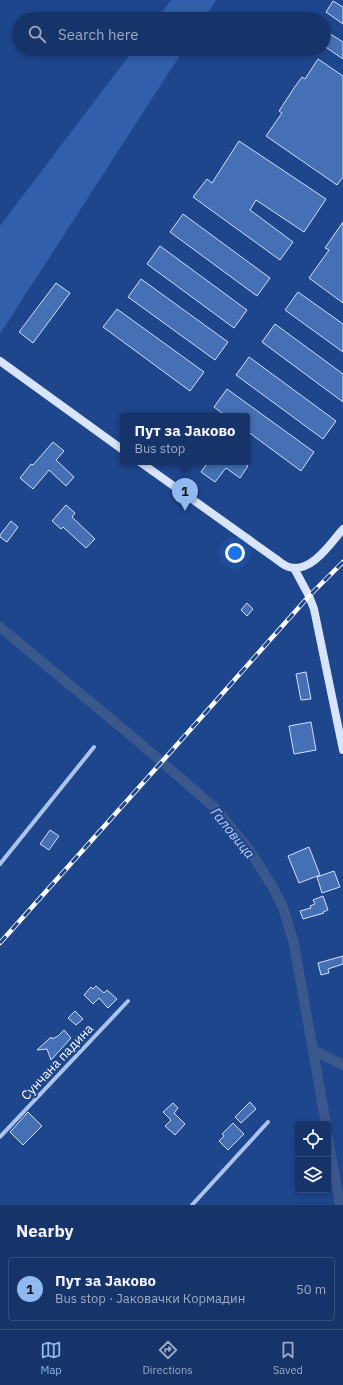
<!DOCTYPE html>
<html lang="en">
<head>
<meta charset="utf-8">
<style>
  body { margin:0; font-family:"IBM Plex Sans",sans-serif; background:#1f3c70; color:#f1f3f6 }
  .controls { position:absolute; right:12px; bottom:12px; display:grid; overflow:hidden; border-radius:4px; box-shadow:0 2px 6px #0003 }
  .controls button { width:36px; height:36px; display:grid; place-items:center; padding:0; border:0; border-bottom:1px solid #354f7e; background:#16346a; color:#f1f3f6; font:20px sans-serif }
  .you { position:absolute; left:235px; top:553px; width:14px; height:14px; margin:-10px; border:3px solid #fff; border-radius:50%; background:#1a73e8; box-shadow:0 0 0 6px #1a73e833 }
  .badge { display:grid; place-items:center; width:26px; height:26px; border-radius:50%; background:#90b9f0; color:#111; font-size:13px; font-weight:700 }
  .pin { position:absolute; translate:-50% -33px; filter:drop-shadow(0 1px 2px #0008) }
  .pin::after { content:''; position:absolute; top:21px; width:14px; height:12px; background:inherit; clip-path:polygon(0 0,100% 0,50% 100%) }
  .popup { position:absolute; left:120px; top:413px; width:130px; height:52px; box-sizing:border-box; display:grid; place-content:center; border-radius:4px; background:#16346a; filter:drop-shadow(0 1px 3px #0005); font-size:13px; white-space:nowrap; color:#9eaac1 }
  .popup b { font-size:15px; color:#f1f3f6 }
  .popup::after { content:''; position:absolute; left:50%; top:100%; margin-left:-8px; border:8px solid transparent; border-top-color:#16346a }
  .list { margin:0; padding:0; list-style:none }
  h2 { display:flex; justify-content:space-between; align-items:center; height:52px; margin:0; padding:0 16px; font-size:17px }
  h2 small { font-size:13px; font-weight:400; color:#9eaac1 }
  .list li { display:grid; grid-template-columns:26px 1fr auto; gap:12px; align-items:center; box-sizing:border-box; height:64px; margin:0 8px 8px; padding:0 8px; border:1px solid #354f7e; border-radius:4px }
  .list b { display:block; font-size:15px; white-space:nowrap }
  .list p { margin:0; font-size:13px; white-space:nowrap; color:#9eaac1 }
  .list em { font-size:13px; font-style:normal; color:#9eaac1 }
  .icon { flex:none; width:22px; height:22px; fill:none; stroke:currentColor; stroke-width:2; stroke-linecap:round; stroke-linejoin:round }
  .map { position:relative; flex:none; width:343px; height:1205px; overflow:hidden }
  .search { position:absolute; background:#16346a; box-shadow:0 2px 6px #0003; left:12px; right:12px; top:12px; height:44px; display:flex; align-items:center; gap:10px; box-sizing:border-box; padding:0 14px; border-radius:22px; color:#9eaac1; font-size:15px }
  .sheet { height:124px; background:#16346a }
  nav { display:flex; justify-content:space-around; align-items:center; box-sizing:border-box; height:56px; border-top:1px solid #354f7e; background:#16346a; font-size:11px; color:#9eaac1 }
  nav a { display:grid; justify-items:center; gap:2px }
  nav .on { color:#90b9f0 }
  .map>svg:first-child { display:block }
  .green { fill:#315fab }
  .lines { fill:none; stroke-linecap:round; stroke-linejoin:round }
  .canal { stroke:#3b588d; stroke-width:10 }
  .building { fill:#4670b5; stroke:#d1e0f9 }
  .minor { stroke:#abc4ed; stroke-width:4 }
  .secondary { stroke:#d8e4f9; stroke-width:8 }
  .rail-casing { stroke:#fff; stroke-width:4.5 }
  .rail { stroke:#1e468d; stroke-width:3; stroke-dasharray:9; stroke-linecap:butt }
  .labels { text-anchor:middle; dominant-baseline:central; stroke-width:4; stroke-linejoin:round; paint-order:stroke }
  .street-label { font-size:13px; fill:#fff; stroke:#1e468d }
  .water-label { font-size:14px; font-style:italic; fill:#b7cef4; stroke:#1e468d }
</style>
</head>
<body>
<div class="map">
<svg width="343" height="1205" viewBox="0 0 343 1205">
  <rect width="100%" height="100%" fill="#1e468d"/>
  <path class="green" d="M171 0H216L204 19H157Z
    M134 49H184L0 334V226Z"/>
  <g class="lines">
    <path class="canal" d="M0 627 134 738 215 808 247 847 259 865 272 886 283 907 294 944 326 1124
      M313 1050 343 1065
      M328 1138 340 1205"/>
  </g>
  <path class="building" d="M333 1 343 7V24L326 12Z
    M324 30 343 42V59L324 46Z
    M318 59 343 76V177L337 185 266 136 282 113 279 111 294 88 302 77 305 79Z
    M239 141 326 199 304 232 256 200 250 210 293 242 280 260 193 197 207 179 212 183Z
    M183 214 270 278 257 296 170 232Z
    M343 222V303L309 278 329 250 325 248Z
    M160 246 247 310 234 328 147 264Z
    M141 279 228 342 215 360 128 297Z
    M56 283 70 293 33 343 19 332Z
    M298 292 343 324V352L285 310Z
    M117 309 204 372 190 391 103 327Z
    M275 324 343 374V402L262 342Z
    M249 357 336 421 323 439 236 375Z
    M227 389 314 452 301 471 247 431V416H226L214 407Z
    M53 442 64 451 56 460 74 477 66 486 49 470 33 489 20 478 31 464 33 465Z
    M208 462H242L248 466 240 478 226 468 215 482 201 472Z
    M66 505 75 513 72 517 95 539 86 548 63 527 61 529 52 521Z
    M11 521 18 527 7 542 0 537V535Z
    M247 603 253 609 247 616 241 610Z
    M306 672 311 699 301 700 296 674Z
    M311 722 316 750 294 754 289 726Z
    M50 830 59 836 49 850 40 844Z
    M309 847 320 875 299 883 288 856Z
    M334 871 340 887 322 893 317 877Z
    M323 896 328 910 323 912 324 913 303 919 300 911 311 908 310 906 315 904 313 900Z
    M343 956V964L328 969 329 973 321 975 318 963Z
    M96 986 104 993 107 990 117 999 108 1008 99 998 93 1004 84 995 91 987 93 989Z
    M75 1011 83 1019 76 1025 68 1018Z
    M64 1030 71 1038 51 1060 47 1049 37 1050 51 1037 52 1039 58 1036Z
    M250 1102 256 1109 241 1123 235 1117Z
    M173 1103 178 1108 174 1113 185 1124 175 1135 165 1126 171 1120 163 1112Z
    M28 1112 42 1126 23 1145 10 1132Z
    M233 1123 244 1134 228 1150 219 1141 224 1136 222 1134Z"/>
  <g class="lines">
    <path class="minor" d="M0 864 94 747
      M0 1137 128 1001
      M192 1205 268 1122"/>
    <path class="secondary" d="M0 361 123 450
      M140 462 276 559C280 562 284 566 289 567 311 574 331 543 343 529
      M294 568 309 596 314 609 343 750"/>
    <g class="rail-casing">
      <path id="rail" d="M0 943 167 756 309 596 343 562"/>
    </g>
    <use href="#rail" class="rail"/>
  </g>
  <g class="labels">
    <g class="street-label">
      <text transform="translate(57 1062) rotate(-47)">Сунчана падина</text>
    </g>
    <g class="water-label">
      <text transform="translate(233 833) rotate(51)">Галовица</text>
    </g>
  </g>
</svg>
<div class="controls">
<button><svg class="icon" aria-label="locate" viewBox="0 0 24 24"><circle cx="12" cy="12" r="6"/><path d="M12 2v4M12 18v4M2 12h4M18 12h4"/></svg></button>
<button><svg class="icon" aria-label="layers" viewBox="0 0 24 24"><path d="M12 4l9 5-9 5-9-5zM3 14l9 5 9-5"/></svg></button>
</div>
<div class="you"></div>
<div class="pin badge" style="left:185px;top:511px">1</div>
<div class="popup"><b>Пут за Јаково</b>Bus stop</div>
<div class="search"><svg class="icon" aria-label="search" viewBox="0 0 24 24"><circle cx="10" cy="10" r="6"/><path d="M15 15l6 6"/></svg>Search here</div>
</div>
<section class="sheet">
<h2>Nearby<small></small></h2>
<ul class="list">
<li><span class="badge">1</span><div><b>Пут за Јаково</b><p>Bus stop · Јаковачки Кормадин</p></div><em>50 m</em></li>
</ul>
</section>
<nav>
<a class="on"><svg class="icon" aria-label="map" viewBox="0 0 24 24"><path d="M3 6l6-2 6 2 6-2v14l-6 2-6-2-6 2zM9 4v14M15 6v14"/></svg>Map</a>
<a><svg class="icon" aria-label="directions" viewBox="0 0 24 24"><path d="M12 3l9 9-9 9-9-9zM9 14v-3h6M13 9l2 2-2 2"/></svg>Directions</a>
<a><svg class="icon" aria-label="saved" viewBox="0 0 24 24"><path d="M7 4h10v16l-5-4-5 4z"/></svg>Saved</a>
</nav>
</body>
</html>
